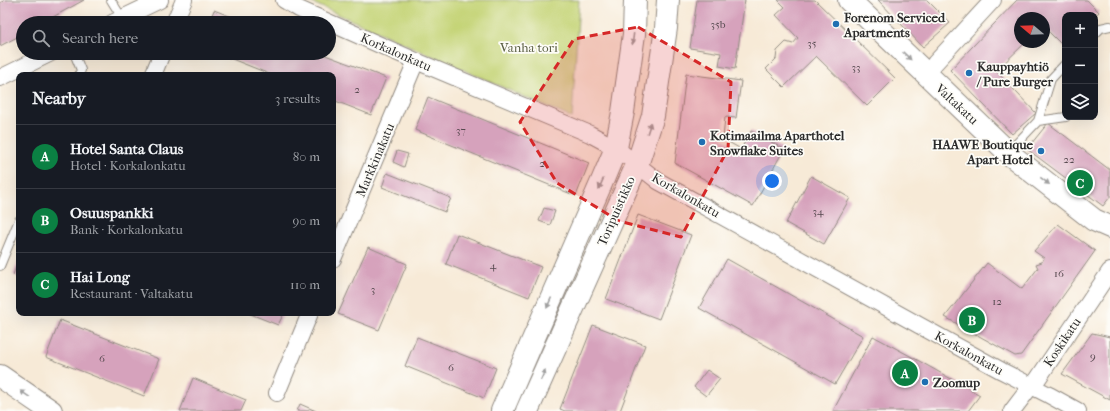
<!DOCTYPE html>
<html lang="en">
<head>
<meta charset="utf-8">
<style>
  body { margin:0; font-family:"IM FELL French Canon",serif; background:#242831; color:#f1f3f6 }
  .controls { position:absolute; right:12px; top:12px; display:grid; overflow:hidden; border-radius:8px; box-shadow:0 4px 16px #0002 }
  .controls button { width:36px; height:36px; display:grid; place-items:center; padding:0; border:0; border-bottom:1px solid #363941; background:#171b24; color:#f1f3f6; font:20px sans-serif }
  .compass { position:absolute; left:1014px; top:12px; width:36px; height:36px; border-radius:50%; background:#171b24; box-shadow:0 4px 16px #0002; rotate:289deg }
  .you { position:absolute; left:772px; top:181px; width:14px; height:14px; margin:-10px; border:3px solid #fff; border-radius:50%; background:#1a73e8; box-shadow:0 0 0 6px #1a73e833 }
  .badge { display:grid; place-items:center; width:26px; height:26px; border-radius:50%; background:#0b8043; color:#fff; font-size:13px; font-weight:700 }
  .pin { position:absolute; translate:-50% -50%; border:2px solid #fff; box-shadow:0 1px 4px #0006 }
  .list { margin:0; padding:0; list-style:none }
  h2 { display:flex; justify-content:space-between; align-items:center; height:52px; margin:0; padding:0 16px; font-size:17px }
  h2 small { font-size:13px; font-weight:400; color:#9ea1a6 }
  .list li { display:grid; grid-template-columns:26px 1fr auto; gap:12px; align-items:center; box-sizing:border-box; height:64px; padding:0 16px; border-top:1px solid #363941 }
  .list b { display:block; font-size:15px; white-space:nowrap }
  .list p { margin:0; font-size:13px; white-space:nowrap; color:#9ea1a6 }
  .list em { font-size:13px; font-style:normal; color:#9ea1a6 }
  .icon { flex:none; width:22px; height:22px; fill:none; stroke:currentColor; stroke-width:2; stroke-linecap:round; stroke-linejoin:round }
  .map { position:relative; flex:none; width:1110px; height:411px; overflow:hidden }
  .search { position:absolute; background:#171b24; box-shadow:0 4px 16px #0002; left:16px; top:16px; width:320px; height:44px; display:flex; align-items:center; gap:10px; box-sizing:border-box; padding:0 14px; border-radius:22px; color:#9ea1a6; font-size:15px }
  .panel { position:absolute; background:#171b24; box-shadow:0 4px 16px #0002; left:16px; top:72px; width:320px; height:244px; border-radius:8px }
  .map>svg:first-child { display:block }
  .green { fill:#c5d477; stroke:#788051 }
  .building { fill:#d6a2bc }
  .lines { fill:none; stroke-linecap:round; stroke-linejoin:round }
  .lane-casing { stroke:#918a81; stroke-width:10 }
  .street-casing { stroke:#918a81; stroke-width:18 }
  .secondary-casing { stroke:#918a81; stroke-width:24 }
  .primary-casing { stroke:#918a81; stroke-width:24 }
  .lane { stroke:#fff; stroke-width:8 }
  .street { stroke:#fff; stroke-width:16 }
  .secondary { stroke:#fff; stroke-width:22 }
  .primary { stroke:#fff; stroke-width:22 }
  .oneway { fill:#a0a0a0 }
  .marked { fill:#d62828; fill-opacity:0.2; stroke:#d62828; stroke-width:3; stroke-dasharray:8 5; stroke-linejoin:round }
  .poi-dot { fill:#1f6fb2; stroke:#fdfcf7; stroke-width:1.5 }
  .labels { text-anchor:middle; dominant-baseline:central; stroke-width:3.5; stroke-linejoin:round; paint-order:stroke }
  .number-label { font-size:11px; fill:#56494f }
  .poi-label { font-size:13px; font-weight:bold; fill:#2b2b2b; stroke:#fdfcf7; text-anchor:start }
  .park-label { font-size:13px; fill:#595e42; stroke:#fdfcf7 }
  .street-label { font-size:13px; fill:#2b2b2b; stroke:#fdfcf7 }
</style>
</head>
<body>
<div class="map">
<svg width="1110" height="411" viewBox="0 0 1110 411">
  <rect width="100%" height="100%" fill="#fdfcf7"/>
  <filter id="ink" filterUnits="userSpaceOnUse"><feTurbulence type="fractalNoise" baseFrequency=".025" numOctaves="2"/><feDisplacementMap in="SourceGraphic" scale="8" xChannelSelector="R" yChannelSelector="G"/><feConvolveMatrix kernelMatrix="1 2 1 2 8 2 1 2 1" color-interpolation-filters="sRGB"/></filter>
  <filter id="wash" filterUnits="userSpaceOnUse"><feTurbulence type="fractalNoise" baseFrequency=".012" numOctaves="4" result="noise"/><feDisplacementMap in="SourceGraphic" scale="16" xChannelSelector="R" yChannelSelector="G"/><feGaussianBlur stdDeviation="0.9" result="paint"/><feColorMatrix in="noise" values="0 0 0 0 0 0 0 0 0 0 0 0 0 0 0 0 0 1.4 0 .05"/><feComposite in="paint" operator="in"/></filter>
  <g filter="url(#wash)">
    <rect width="100%" height="100%" fill="#f7ead7"/>
    <path class="green" d="M306 0H579L572 118Z"/>
    <g id="blocks">
      <path class="building" d="M5 0H84L42 23H23V34L0 46V3Z
        M697 0H745L735 69 719 66 721 53 690 48Z
        M778 0H815L895 78 867 106 816 56 784 87 766 69 776 59 777 51 786 42 793 44 798 38 776 15 785 7Z
        M878 0H927L950 23 923 47Z
        M1017 0H1087L1099 12 1095 16V15H1065V48L1044 27V18H1020V42H1026L996 71 1036 113 1012 134 950 70Z
        M214 10 247 23H209Z
        M217 53H320L386 78 371 115 333 100V75H272Z
        M686 74 741 81 736 118 725 117 723 139 741 149 751 131 784 149 753 206 675 163Z
        M428 97 589 163 576 196 415 130Z
        M1048 123 1110 170V197L1103 206 1027 149Z
        M397 151 408 154 404 167 393 162Z
        M387 173 451 198 445 212 382 187Z
        M811 176 850 198 824 244 786 223Z
        M544 208 555 211 550 225 539 221Z
        M638 215 691 235 659 319 606 299Z
        M1058 224 1095 251 1021 355 1015 356 945 317 987 263 1022 289 1038 268 1036 264 1042 262 1044 258 1034 251Z
        M457 234 541 267 529 297 446 264Z
        M368 247 407 264 379 330 338 314Z
        M19 259V277L13 275Z
        M727 259 863 336 835 384 699 308Z
        M248 313H284L278 325Z
        M60 320 159 359 144 396 46 357Z
        M593 325 645 345 620 411H565L560 409Z
        M1092 333 1110 337V400L1062 374Z
        M873 336 912 357 980 395 968 411H833Z
        M417 337 496 368 484 398 405 366Z
        M707 370 720 379 706 396 694 387Z
        M193 378 246 400 241 411H180Z
        M300 404 316 411H297Z"/>
    </g>
  </g>
  <g filter="url(#ink)">
    <use href="#blocks" fill-opacity="0" stroke="#918a81" stroke-width="1"/>
    <g class="lines">
      <g class="lane-casing">
        <path id="lane" d="M111 0 122 18
          M1095 34 1101 28 1110 26
          M74 53 81 70 79 75
          M1038 121 1066 117
          M1012 155 1016 144 1038 121 1051 79 1065 64
          M0 266 19 220"/>
      </g>
      <g class="street-casing">
        <path id="street" d="M284 0 299 9 416 61 590 134 616 148 658 181 1002 371 1049 395 1078 411
          M112 23 160 0
          M174 23 184 0
          M153 75 162 53
          M926 75 935 63 993 0
          M0 78 51 53
          M333 259 416 61
          M277 393 310 313
          M1012 411 1031 386 1037 380 1110 271"/>
      </g>
      <g class="secondary-casing">
        <path id="secondary" d="M849 0 1012 156 1094 220 1110 227"/>
      </g>
      <g class="primary-casing">
        <path id="primary" d="M0 376 51 411
          M502 411 603 179 616 148 623 112 634 34 635 0
          M527 411 637 165 653 116 666 28 668 0"/>
      </g>
      <use href="#lane" class="lane"/>
      <use href="#street" class="street"/>
      <use href="#secondary" class="secondary"/>
      <use href="#primary" class="primary"/>
    </g>
    <defs><path id="oneway-solid" d="M-6-.8H1V-3.2L6.5 0L1 3.2V.8H-6Z"/></defs>
    <g class="oneway">
      <use href="#oneway-solid" transform="translate(633 39) rotate(97)"/>
      <use href="#oneway-solid" transform="translate(907 56) rotate(44)"/>
      <use href="#oneway-solid" transform="translate(649 128) rotate(-72)"/>
      <use href="#oneway-solid" transform="translate(1045 181) rotate(38)"/>
      <use href="#oneway-solid" transform="translate(601 184) rotate(114)"/>
      <use href="#oneway-solid" transform="translate(549 303) rotate(114)"/>
      <use href="#oneway-solid" transform="translate(543 375) rotate(-66)"/>
      <use href="#oneway-solid" transform="translate(25 394) rotate(-146)"/>
    </g>
  </g>
  <path class="marked" d="M638 27 731 82 728 149 681 237 619 221 557 183 520 122 574 39Z"/>
  <g class="poi-dot">
    <circle cx="836" cy="24" r="4"/>
    <circle cx="969" cy="73" r="4"/>
    <circle cx="702" cy="142" r="4"/>
    <circle cx="1041" cy="151" r="4"/>
    <circle cx="925" cy="382" r="4"/>
  </g>
  <g class="labels">
    <g class="number-label">
      <text x="718" y="24">35b</text>
      <text x="812" y="43">35</text>
      <text x="856" y="67">33</text>
      <text x="357" y="89">2</text>
      <text x="461" y="130">37</text>
      <text x="1069" y="159">22</text>
      <text x="542" y="163">2</text>
      <text x="818" y="211">34</text>
      <text x="493" y="265">4</text>
      <text x="1059" y="273">16</text>
      <text x="373" y="289">3</text>
      <text x="997" y="301">12</text>
      <text x="1093" y="356">9</text>
      <text x="102" y="358">6</text>
      <text x="451" y="367">6</text>
    </g>
    <g class="poi-label">
      <text x="844" y="17">Forenom Serviced<tspan x="844" dy="15">Apartments</tspan></text>
      <text x="977" y="66">Kauppayhtiö<tspan x="977" dy="15">/ Pure Burger</tspan></text>
      <text x="710" y="135">Kotimaailma Aparthotel<tspan x="710" dy="15">Snowflake Suites</tspan></text>
      <text x="1033" y="144" text-anchor="end">HAAWE Boutique<tspan x="1033" dy="15">Apart Hotel</tspan></text>
      <text x="933" y="382">Zoomup</text>
    </g>
    <g class="park-label">
      <text x="529" y="47">Vanha tori</text>
    </g>
    <g class="street-label">
      <text transform="translate(396 52) rotate(24)">Korkalonkatu</text>
      <text transform="translate(957 104) rotate(43)">Valtakatu</text>
      <text transform="translate(375 160) rotate(-67)">Markkinakatu</text>
      <text transform="translate(686 195) rotate(30)">Korkalonkatu</text>
      <text transform="translate(616 211) rotate(-66)">Toripuistikko</text>
      <text transform="translate(1062 342) rotate(-56)">Koskikatu</text>
      <text transform="translate(969 353) rotate(29)">Korkalonkatu</text>
    </g>
  </g>
</svg>
<div class="controls">
<button>+</button>
<button>−</button>
<button><svg class="icon" aria-label="layers" viewBox="0 0 24 24"><path d="M12 4l9 5-9 5-9-5zM3 14l9 5 9-5"/></svg></button>
</div>
<svg class="compass" viewBox="-18 -18 36 36"><path d="M0-13l5 13h-10z" fill="#e53935"/><path d="M0 13l5-13h-10z" fill="#9ea1a6"/></svg>
<div class="you"></div>
<div class="pin badge" style="left:905px;top:373px">A</div>
<div class="pin badge" style="left:972px;top:320px">B</div>
<div class="pin badge" style="left:1080px;top:183px">C</div>
<div class="search"><svg class="icon" aria-label="search" viewBox="0 0 24 24"><circle cx="10" cy="10" r="6"/><path d="M15 15l6 6"/></svg>Search here</div>
<section class="panel">
<h2>Nearby<small>3 results</small></h2>
<ul class="list">
<li><span class="badge">A</span><div><b>Hotel Santa Claus</b><p>Hotel · Korkalonkatu</p></div><em>80 m</em></li>
<li><span class="badge">B</span><div><b>Osuuspankki</b><p>Bank · Korkalonkatu</p></div><em>90 m</em></li>
<li><span class="badge">C</span><div><b>Hai Long</b><p>Restaurant · Valtakatu</p></div><em>110 m</em></li>
</ul>
</section>
</div>
</body>
</html>
